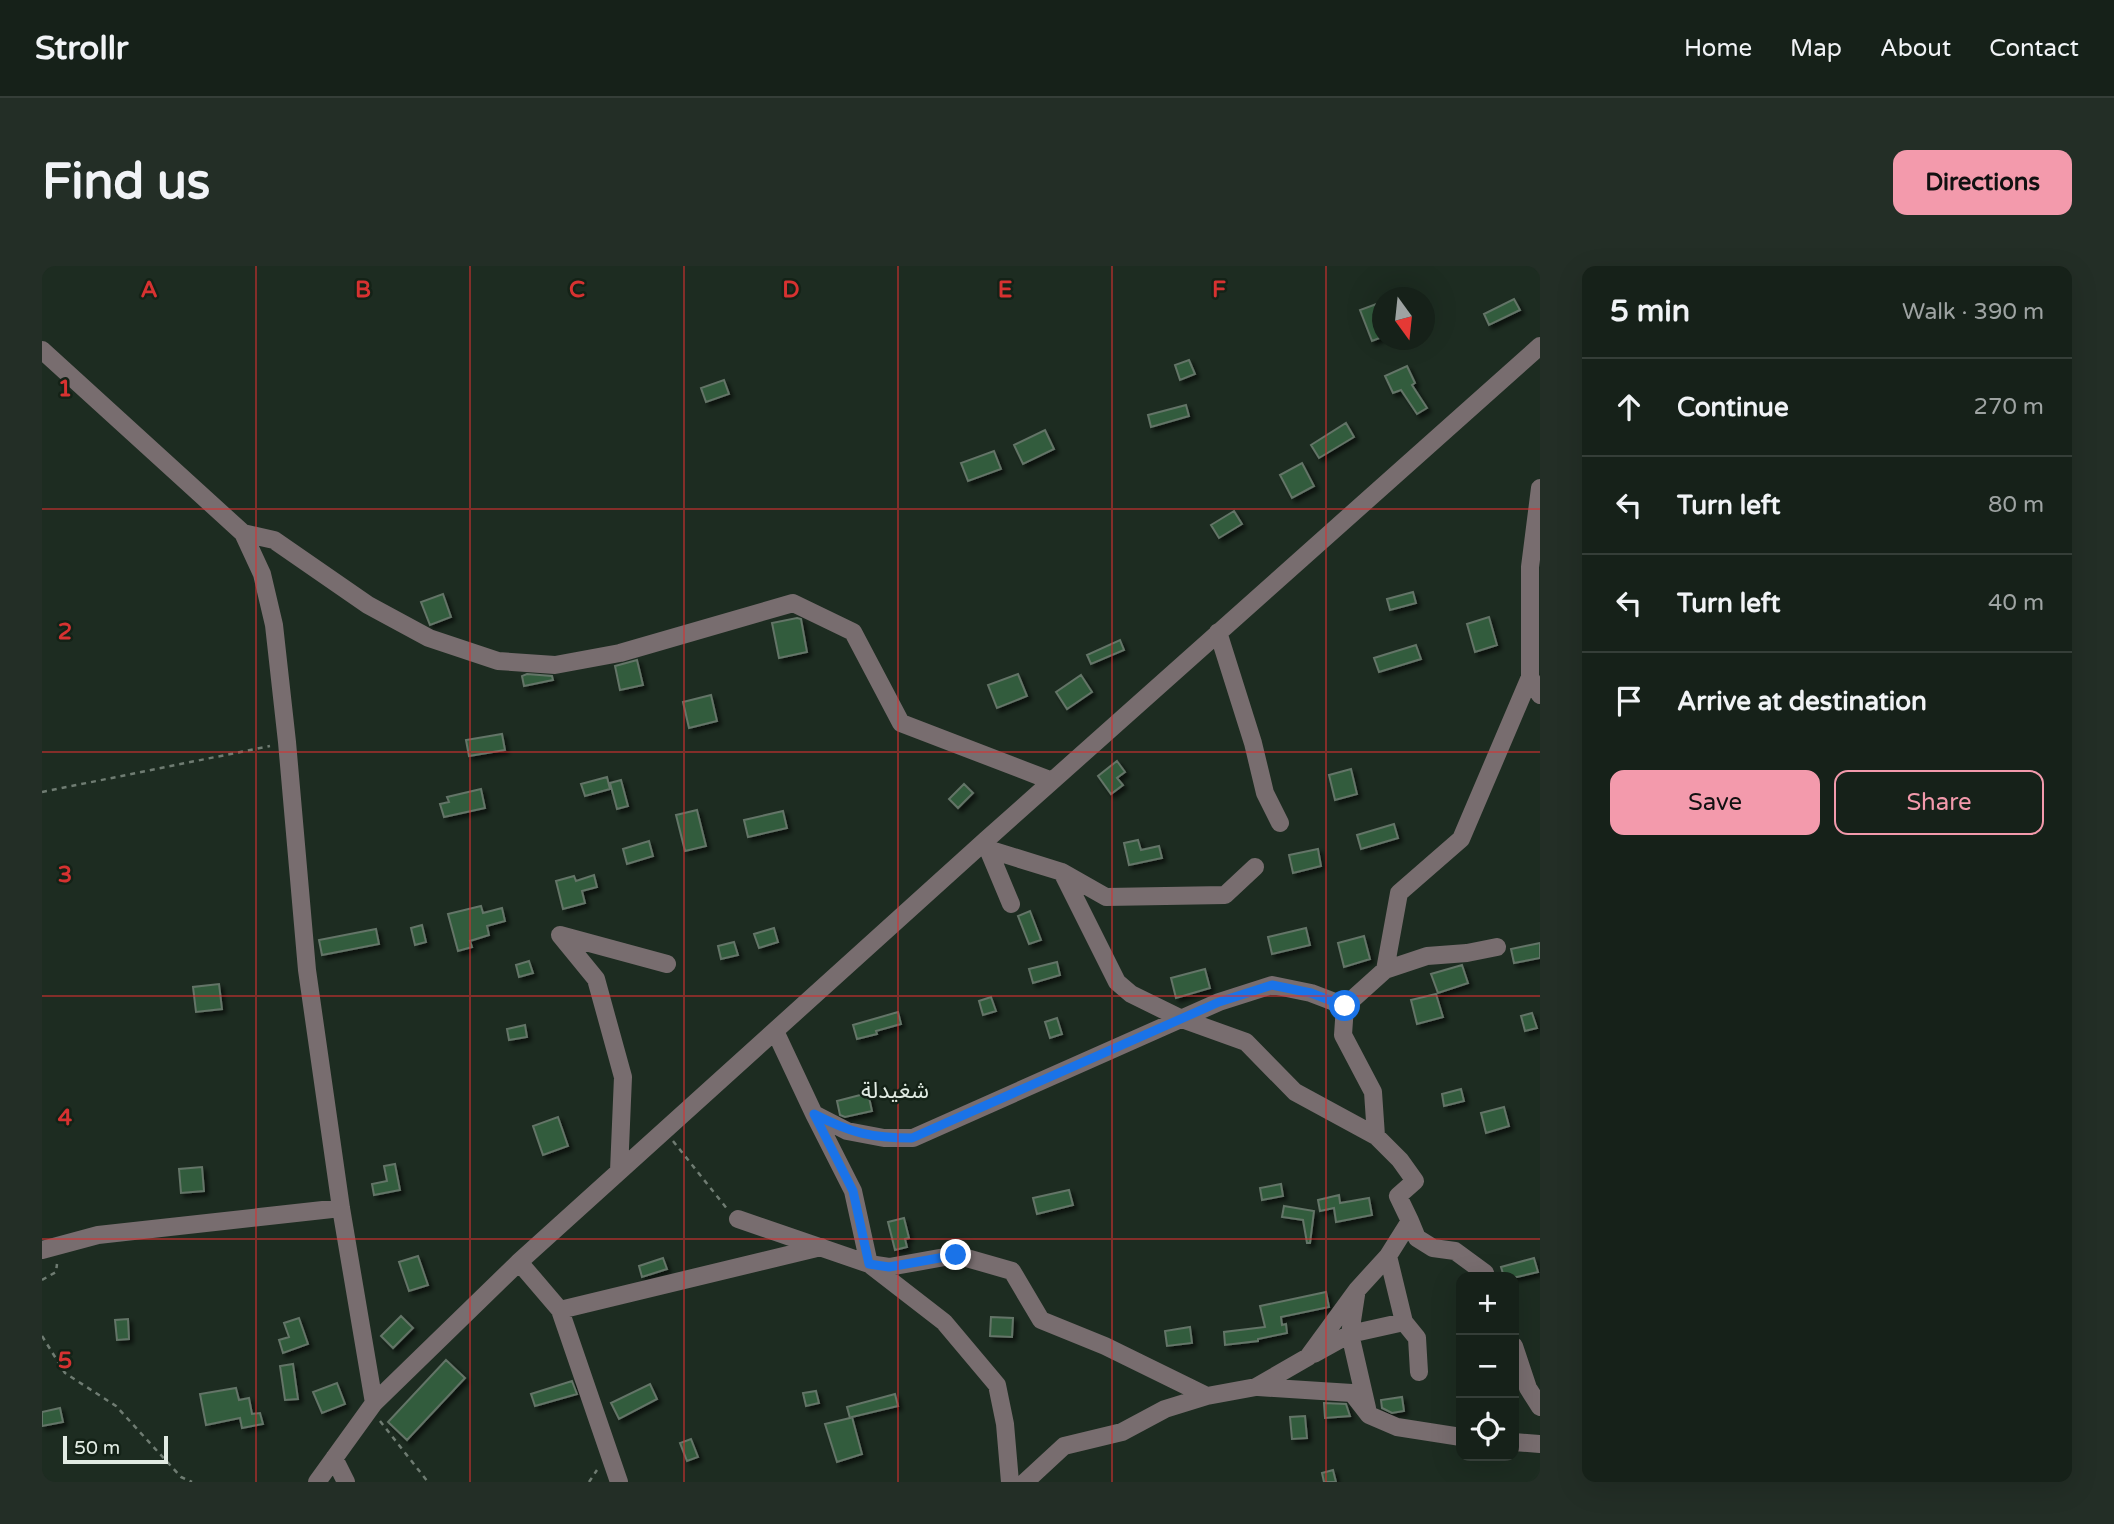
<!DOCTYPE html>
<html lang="en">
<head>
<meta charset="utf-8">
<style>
  body { margin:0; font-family:"Varela Round","Noto Sans Arabic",sans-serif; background:#232e26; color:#f1f3f6 }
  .controls { position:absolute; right:21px; bottom:21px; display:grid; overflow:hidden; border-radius:14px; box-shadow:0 7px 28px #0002 }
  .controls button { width:63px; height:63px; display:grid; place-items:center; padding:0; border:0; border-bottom:2px solid #353e38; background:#162119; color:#f1f3f6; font:35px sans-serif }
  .compass { position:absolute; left:1330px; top:21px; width:63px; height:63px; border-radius:50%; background:#162119; box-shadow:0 7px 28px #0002; rotate:165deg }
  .scale { position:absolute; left:21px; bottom:18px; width:105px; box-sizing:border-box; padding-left:7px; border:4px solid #e1ebe3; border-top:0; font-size:19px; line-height:24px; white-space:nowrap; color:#e1ebe3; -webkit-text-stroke:5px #142217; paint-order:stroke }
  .stop { position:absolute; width:21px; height:21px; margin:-16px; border:5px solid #1a73e8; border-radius:50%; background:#fff }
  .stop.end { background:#1a73e8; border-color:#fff; box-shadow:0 2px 7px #0008 }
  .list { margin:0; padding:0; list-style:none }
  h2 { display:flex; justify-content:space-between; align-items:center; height:91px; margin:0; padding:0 28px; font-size:30px }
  h2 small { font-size:23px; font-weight:400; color:#9ea3a2 }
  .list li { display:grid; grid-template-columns:46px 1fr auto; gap:21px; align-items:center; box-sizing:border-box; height:98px; padding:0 28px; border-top:2px solid #353e38 }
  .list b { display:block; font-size:26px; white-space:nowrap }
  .list em { font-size:23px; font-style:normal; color:#9ea3a2 }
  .actions { display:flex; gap:14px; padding:21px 28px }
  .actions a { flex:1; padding:16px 0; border:2px solid #f39aac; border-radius:14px; text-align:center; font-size:24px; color:#f39aac }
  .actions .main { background:#f39aac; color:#111 }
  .icon { flex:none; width:38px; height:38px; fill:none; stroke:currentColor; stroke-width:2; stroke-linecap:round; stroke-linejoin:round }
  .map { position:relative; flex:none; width:1498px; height:1216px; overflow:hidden; border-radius:14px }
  header { display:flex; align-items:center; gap:42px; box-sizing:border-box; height:98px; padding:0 35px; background:#162119; border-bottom:2px solid #353e38 }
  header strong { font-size:33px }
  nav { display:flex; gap:38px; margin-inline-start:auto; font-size:24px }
  .intro { display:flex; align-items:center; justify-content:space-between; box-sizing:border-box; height:168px; padding:0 42px }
  h1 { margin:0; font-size:49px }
  .button { padding:18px 32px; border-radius:14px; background:#f39aac; color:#111; font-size:24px; font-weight:700 }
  main { display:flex; gap:42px; padding:0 42px }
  aside { flex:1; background:#162119; border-radius:14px; box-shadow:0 7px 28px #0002 }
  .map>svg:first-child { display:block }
  .building { fill:#335c3d; stroke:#647467; stroke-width:2; filter:url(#shadow) }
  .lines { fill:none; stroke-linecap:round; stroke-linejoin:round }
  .path { stroke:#6f7c72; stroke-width:2.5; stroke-dasharray:5 5; stroke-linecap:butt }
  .minor { stroke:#786d6f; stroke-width:18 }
  .route { stroke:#1a73e8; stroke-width:9 }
  .grid { fill:none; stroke:#d73231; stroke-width:2; stroke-opacity:0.55 }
  .labels { text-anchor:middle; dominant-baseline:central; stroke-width:5; stroke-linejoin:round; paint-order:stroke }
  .quarter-label { font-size:23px; fill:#e1ebe3; stroke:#142217 }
  .grid-label { font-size:23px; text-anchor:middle; font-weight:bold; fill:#d73231; stroke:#142217; stroke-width:5; stroke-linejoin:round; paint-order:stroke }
</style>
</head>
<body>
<header>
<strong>Strollr</strong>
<nav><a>Home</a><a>Map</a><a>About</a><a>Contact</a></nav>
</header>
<div class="intro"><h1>Find us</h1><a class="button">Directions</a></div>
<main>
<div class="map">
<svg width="1498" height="1216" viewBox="0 0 1498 1216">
  <defs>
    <filter id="shadow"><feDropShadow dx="3.5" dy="3.5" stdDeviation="2" flood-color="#0009"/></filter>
  </defs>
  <rect width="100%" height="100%" fill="#1d2c21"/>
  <path class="building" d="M1472 33 1478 44 1447 59 1442 48Z
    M1340 36V71L1330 75 1318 44Z
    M1147 94 1153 108 1138 114 1133 99Z
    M1365 100 1373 117 1370 119 1385 142 1375 148 1359 124 1351 127 1343 110Z
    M682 114 687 128 664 136 659 122Z
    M1144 139 1147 150 1109 161 1106 149Z
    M1304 157 1312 171 1277 192 1269 179Z
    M1003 164 1012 183 981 198 972 179Z
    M952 185 959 203 926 215 919 197Z
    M1260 197 1272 220 1250 232 1238 209Z
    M1192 245 1200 258 1177 272 1169 259Z
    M1371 326 1374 337 1348 344 1345 333Z
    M401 328 409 351 388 359 379 336Z
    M1447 351 1455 379 1433 386 1425 358Z
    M755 352 759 353 765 386 737 392 730 357Z
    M1078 374 1082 384 1049 398 1045 389Z
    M1374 379 1379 393 1337 406 1332 392Z
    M595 394 601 419 578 424 573 400Z
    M485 408 510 410 511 414 482 420 480 410Z
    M976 408 985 430 955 442 946 419Z
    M1039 409 1050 426 1025 443 1014 426Z
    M669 429 675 455 647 462 641 436Z
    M460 468 463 484 427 490 424 474Z
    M1075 495 1083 506 1075 512 1081 519 1069 528 1056 510Z
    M1309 503 1315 528 1293 534 1287 509Z
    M565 511 568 523 543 530 539 518Z
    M579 514 586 540 575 543 568 517Z
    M922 518 931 527 916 542 907 533Z
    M439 523 443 542 402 551 398 538 407 536 405 531Z
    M655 544 664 580 643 585 634 549Z
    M741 545 745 562 706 571 702 554Z
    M1352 558 1356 572 1319 583 1315 569Z
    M1096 574 1099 584 1117 580 1120 592 1087 599 1082 577Z
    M607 575 611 590 585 598 581 583Z
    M1276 583 1279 600 1251 607 1247 589Z
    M552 609 555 621 540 625 543 637 521 643 514 615 532 610 534 615Z
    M439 640 441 647 460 642 463 655 445 660 447 669 428 675 430 681 416 685 406 648Z
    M988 645 999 674 987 678 976 650Z
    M380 659 384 676 373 679 369 662Z
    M732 662 736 676 717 682 712 668Z
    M1264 662 1268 679 1230 688 1226 671Z
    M334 663 337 678 280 689 277 674Z
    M1322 670 1328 693 1302 701 1296 677Z
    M692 676 696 689 679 693 676 680Z
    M1498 677V692L1472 697 1469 683Z
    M487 695 491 707 477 711 474 699Z
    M1015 696 1018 709 991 717 987 703Z
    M1420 699 1426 717 1396 727 1389 708Z
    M1163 703 1168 722 1134 732 1129 712Z
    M177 718 180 743 154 746 151 721Z
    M1394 728 1401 751 1375 758 1369 734Z
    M949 731 954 745 941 749 937 735Z
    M856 746 859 758 834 765 835 768 815 773 811 759Z
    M1490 747 1495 762 1483 765 1479 750Z
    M1015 752 1020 768 1008 772 1003 756Z
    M483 759 485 771 467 774 465 763Z
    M1419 823 1422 835 1402 840 1400 828Z
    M826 827 830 845 803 851 798 849 795 835Z
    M1462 841 1467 860 1444 867 1439 847Z
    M516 851 526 880 501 889 491 860Z
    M353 898 358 924 332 929 330 918 345 915 342 900Z
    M160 901 162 925 139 927 137 903Z
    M1239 918 1241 930 1220 934 1218 922Z
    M1027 924 1031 939 995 948 991 932Z
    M1297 929 1298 937 1327 932 1330 949 1294 956 1292 942 1278 945 1276 934Z
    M1242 940 1272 945 1268 977H1265L1261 954 1240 951Z
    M862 952 867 972 863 973 865 981 853 984 846 956Z
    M376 990 386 1019 367 1025 357 996Z
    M621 992 625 1003 600 1011 597 1000Z
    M1492 992 1496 1006 1475 1011H1462L1459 1001Z
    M1284 1026 1287 1041 1239 1051 1240 1059 1244 1058 1245 1067 1216 1073V1075L1183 1079 1182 1066 1223 1061 1218 1040Z
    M359 1050 371 1062 351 1082 339 1070Z
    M949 1051 971 1052 970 1071 948 1070Z
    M257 1052 266 1078 241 1087 237 1074 247 1071 242 1057Z
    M86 1053 87 1073 75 1074 73 1054Z
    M1148 1061 1150 1077 1125 1080 1123 1065Z
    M404 1094 423 1112 365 1174 346 1156Z
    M251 1098 256 1133 243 1134 238 1100Z
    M530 1115 535 1128 493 1140 489 1128Z
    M295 1117 303 1138 280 1147 271 1126Z
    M608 1118 615 1133 577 1153 569 1137Z
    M194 1122 197 1134 207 1132 210 1148 218 1147 221 1158 200 1162 198 1152 164 1159 158 1128Z
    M774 1125 777 1137 764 1140 761 1127Z
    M853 1128 856 1140 810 1151 820 1188 795 1196 783 1158 808 1152 805 1141Z
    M1360 1131 1362 1145 1350 1147 1340 1142 1339 1134Z
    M1282 1137 1304 1138 1308 1150 1283 1152Z
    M18 1142 21 1156 0 1160V1146Z
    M1263 1150 1265 1172 1250 1173 1248 1151Z
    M649 1173 656 1191 645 1195 638 1177Z
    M1291 1204 1294 1216H1282L1280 1207Z"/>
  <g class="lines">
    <path class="path" d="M0 526 228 480
      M631 875 686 944
      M0 1014 14 1006 15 998
      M0 1070 23 1107 74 1140 139 1211 150 1216
      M338 1155 386 1216
      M547 1216 555 1204"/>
    <path class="minor" d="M0 84 201 267 220 308 232 359 245 476 265 704 299 942 332 1137
      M1498 222 1488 301V411L1498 429
      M201 267 232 274 326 339 387 372 456 395 513 399 578 387 751 337 811 366 859 457 1010 515
      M1176 366 1211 477 1223 527 1238 557
      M944 574 946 583 1020 606 1075 716 1089 728 1140 753 1204 776 1253 826 1334 870
      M946 583 969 638
      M1020 606 1064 631 1183 629 1213 601
      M1343 704 1385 690 1425 687 1455 681
      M733 765 772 848 805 865 842 872H871L1177 736 1230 719 1269 727 1303 740
      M772 848 811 925 827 998 902 1056 955 1119 963 1158 968 1216
      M577 905 581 811 554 713 518 669 625 698
      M696 953 827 998 847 1001 914 989 970 1005 999 1054 1063 1080 1165 1130 1214 1121 1266 1091 1315 1024 1346 990 1368 955 1356 930 1373 915 1358 894 1334 870 1331 826 1301 769 1303 740 1343 704 1357 627 1419 573 1488 411
      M1368 955 1375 972 1391 982 1413 985 1443 1007 1444 1011
      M0 984 56 969 299 942
      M477 996 518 1044 577 1216
      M1314 1029 1308 1068 1325 1142
      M518 1044 779 981
      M1362 1056 1375 1072 1377 1106
      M1472 1080 1486 1122 1498 1141
      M1272 1088 1308 1068 1362 1056 1346 990
      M1216 1121 1310 1127 1327 1149 1355 1161 1419 1171
      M1472 1176 1498 1178
      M292 1192 304 1216
      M275 1216 332 1137 477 996 944 574 1498 80
      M983 1216 1022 1180 1080 1166 1123 1143 1165 1130"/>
  </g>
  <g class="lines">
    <path class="route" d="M914 989 847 1001 827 998 811 925 772 848C809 867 829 872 870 872L1177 736 1230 719 1269 727 1303 740"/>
  </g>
  <path class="grid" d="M214 0V1216M428 0V1216M642 0V1216M856 0V1216M1070 0V1216M1284 0V1216M0 243H1498M0 486H1498M0 730H1498M0 973H1498"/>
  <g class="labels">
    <g class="quarter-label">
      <text x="853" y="825">شغيدلة</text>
    </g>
  </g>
  <g class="grid-label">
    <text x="107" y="31">A</text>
    <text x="321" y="31">B</text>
    <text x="535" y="31">C</text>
    <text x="749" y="31">D</text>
    <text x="963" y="31">E</text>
    <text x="1177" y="31">F</text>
    <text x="23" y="130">1</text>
    <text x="23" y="373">2</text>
    <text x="23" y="616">3</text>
    <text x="23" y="859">4</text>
    <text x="23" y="1102">5</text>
  </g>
</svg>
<div class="controls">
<button>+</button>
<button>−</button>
<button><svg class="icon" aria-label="locate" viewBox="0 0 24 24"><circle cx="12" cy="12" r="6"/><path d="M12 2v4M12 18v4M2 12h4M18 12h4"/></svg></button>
</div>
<svg class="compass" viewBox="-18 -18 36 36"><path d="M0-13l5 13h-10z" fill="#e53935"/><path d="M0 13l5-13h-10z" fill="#9ea3a2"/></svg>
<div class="scale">50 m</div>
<div class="stop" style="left:1303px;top:740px"></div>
<div class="stop end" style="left:914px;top:989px"></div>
</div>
<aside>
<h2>5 min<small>Walk · 390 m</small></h2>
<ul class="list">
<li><svg class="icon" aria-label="ahead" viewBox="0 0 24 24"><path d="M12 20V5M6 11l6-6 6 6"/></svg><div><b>Continue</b></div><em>270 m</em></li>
<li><svg class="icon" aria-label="left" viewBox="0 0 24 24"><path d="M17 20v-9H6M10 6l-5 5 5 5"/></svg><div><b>Turn left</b></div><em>80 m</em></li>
<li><svg class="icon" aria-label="left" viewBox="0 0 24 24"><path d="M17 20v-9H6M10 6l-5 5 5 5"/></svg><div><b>Turn left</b></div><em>40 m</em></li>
<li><svg class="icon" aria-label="arrive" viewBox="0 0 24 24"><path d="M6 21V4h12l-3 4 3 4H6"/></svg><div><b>Arrive at destination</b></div></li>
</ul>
<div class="actions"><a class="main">Save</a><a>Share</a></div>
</aside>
</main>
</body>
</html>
